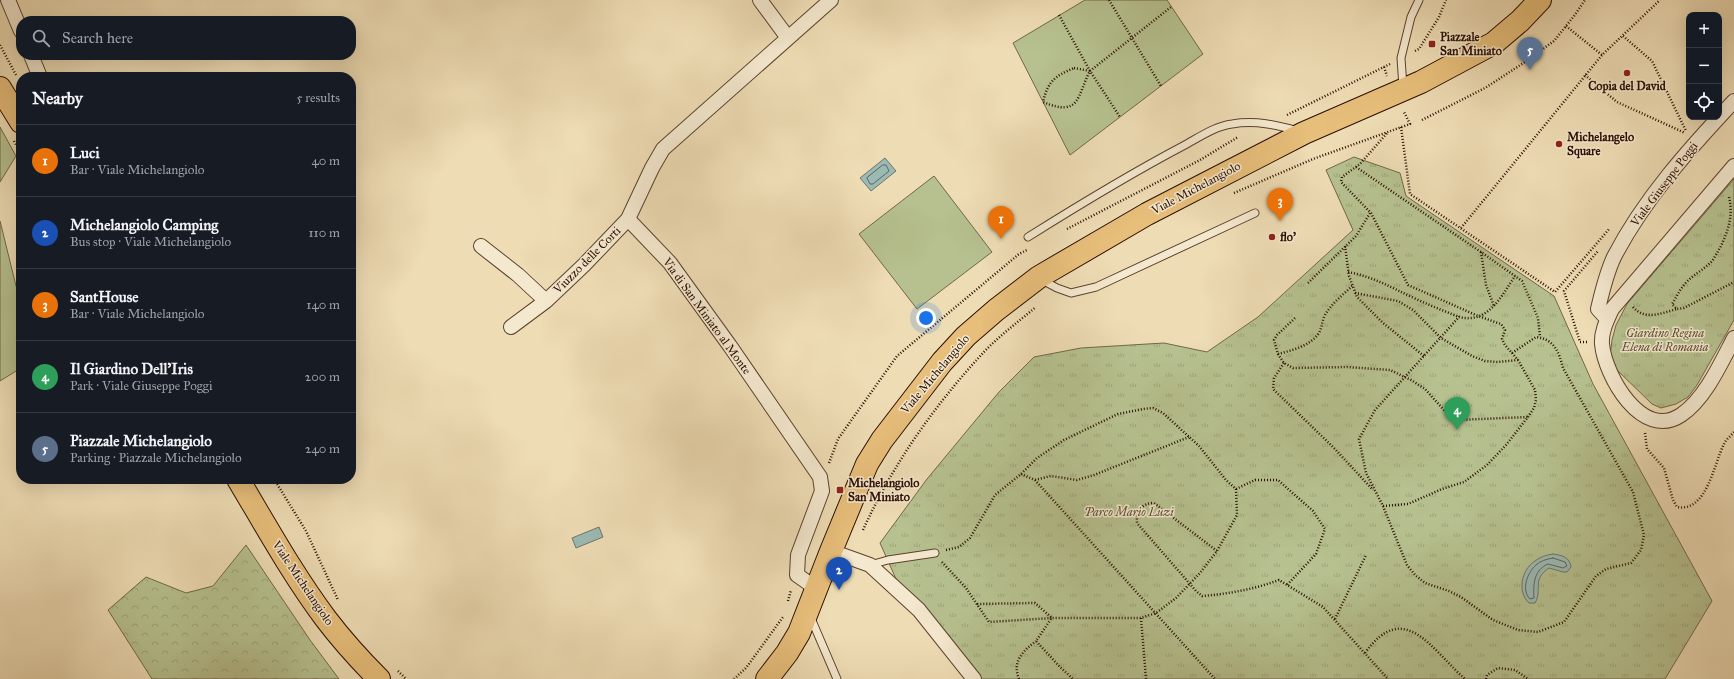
<!DOCTYPE html>
<html lang="en">
<head>
<meta charset="utf-8">
<style>
  body { margin:0; font-family:"IM FELL Great Primer",serif; background:#20242c; color:#f1f3f6 }
  .controls { position:absolute; right:12px; top:12px; display:grid; overflow:hidden; border-radius:8px; box-shadow:0 4px 16px #0002 }
  .controls button { width:36px; height:36px; display:grid; place-items:center; padding:0; border:0; border-bottom:1px solid #363941; background:#171b24; color:#f1f3f6; font:20px sans-serif }
  .you { position:absolute; left:926px; top:318px; width:14px; height:14px; margin:-10px; border:3px solid #fff; border-radius:50%; background:#1a73e8; box-shadow:0 0 0 6px #1a73e833 }
  .badge { display:grid; place-items:center; width:26px; height:26px; border-radius:50%; background:#1a73e8; color:#fff; font-size:13px; font-weight:700 }
  .pin { position:absolute; translate:-50% -33px; filter:drop-shadow(0 1px 2px #0008) }
  .pin::after { content:''; position:absolute; top:21px; width:14px; height:12px; background:inherit; clip-path:polygon(0 0,100% 0,50% 100%) }
  .list { margin:0; padding:0; list-style:none }
  h2 { display:flex; justify-content:space-between; align-items:center; height:52px; margin:0; padding:0 16px; font-size:17px }
  h2 small { font-size:13px; font-weight:400; color:#9ea1a6 }
  .list li { display:grid; grid-template-columns:26px 1fr auto; gap:12px; align-items:center; box-sizing:border-box; height:72px; padding:0 16px; border-top:1px solid #363941 }
  .list b { display:block; font-size:15px; white-space:nowrap }
  .list p { margin:0; font-size:13px; white-space:nowrap; color:#9ea1a6 }
  .list em { font-size:13px; font-style:normal; color:#9ea1a6 }
  .icon { flex:none; width:22px; height:22px; fill:none; stroke:currentColor; stroke-width:2; stroke-linecap:round; stroke-linejoin:round }
  .map { position:relative; flex:none; width:1734px; height:679px; overflow:hidden }
  .search { position:absolute; background:#171b24; box-shadow:0 4px 16px #0002; left:16px; top:16px; width:340px; height:44px; display:flex; align-items:center; gap:10px; box-sizing:border-box; padding:0 14px; border-radius:16px; color:#9ea1a6; font-size:15px }
  .panel { position:absolute; background:#171b24; box-shadow:0 4px 16px #0002; left:16px; top:72px; width:340px; height:412px; border-radius:16px }
  .map>svg:first-child { display:block }
  .grass { fill:#b6c18f; stroke:#706848 }
  .forest { fill:url(#forest-crowns); stroke:#706848 }
  .park { fill:url(#park-tufts); stroke:#706848 }
  .water { fill:#9bbab3; stroke:#6e756c }
  .lines { fill:none; stroke-linecap:round; stroke-linejoin:round }
  .shore { stroke:#63645a; stroke-width:1 }
  .lane-casing { stroke:#5c422e; stroke-width:9 }
  .street-casing { stroke:#5c422e; stroke-width:16 }
  .primary-casing { stroke:#2b0e02; stroke-width:24 }
  .path { stroke:#2b0e02; stroke-width:2.5; stroke-dasharray:1 2; stroke-linecap:butt }
  .lane { stroke:#f4e8ce; stroke-width:7 }
  .street { stroke:#f4e8ce; stroke-width:14 }
  .primary { stroke:#e7be7a; stroke-width:22 }
  .poi-dot { fill:#8f2418; stroke:#f4e8ce; stroke-width:1.5 }
  .labels { text-anchor:middle; dominant-baseline:central; stroke-width:3; stroke-linejoin:round; paint-order:stroke }
  .poi-label { font-size:12px; font-weight:bold; fill:#2b0e02; stroke:#f4e8ce; text-anchor:start }
  .street-label { font-size:12px; fill:#2b0e02; stroke:#f4e8ce }
  .park-label { font-size:12px; font-style:italic; fill:#5c4d33; stroke:#f4e8ce }
</style>
</head>
<body>
<div class="map">
<svg width="1734" height="679" viewBox="0 0 1734 679">
  <defs>
    <pattern id="forest-crowns" width="20" height="18" patternUnits="userSpaceOnUse"><rect width="20" height="18" fill="#b6c18f"/><path d="M2 6a3 3 0 1 1 6 0M12 15a3 3 0 1 1 6 0" fill="none" stroke="#9da57a"/></pattern>
    <pattern id="park-tufts" width="24" height="20" patternUnits="userSpaceOnUse"><rect width="24" height="20" fill="#b6c18f"/><path d="M3 7l-1-3M5 7V3M7 7l1-3M15 17l-1-3M17 17v-4M19 17l1-3" fill="none" stroke="#9da57a"/></pattern>
  </defs>
  <rect width="100%" height="100%" fill="#eedcb4"/>
  <filter id="stains"><feTurbulence type="fractalNoise" baseFrequency=".005" numOctaves="4"/><feColorMatrix values="0 0 0 0 .2 0 0 0 0 .09 0 0 0 0 .02 0 0 0 .5 -.17"/></filter>
  <radialGradient id="worn" r=".72"><stop offset=".6" stop-color="#630" stop-opacity="0"/><stop offset="1" stop-color="#630" stop-opacity=".3"/></radialGradient>
  <path class="grass" d="M1085 0H1167L1203 54 1070 155 1013 43Z
    M0 127 16 156 0 182Z
    M934 176 992 252 917 309 859 234Z
    M0 221 21 306V368L0 381Z"/>
  <path class="forest" d="M246 545 310 640 339 679H152L108 610 146 577 186 593 213 586Z"/>
  <path class="park" d="M1354 157 1400 173 1406 196 1554 296 1593 384 1712 601 1665 679H980L921 604 896 579 880 543 927 479 999 392 1034 357 1081 348 1164 343 1207 352 1258 317 1353 230 1326 170Z
    M1734 179V320L1697 385 1688 397 1676 404 1661 408 1652 404 1616 369 1610 357 1612 340 1616 325 1627 304Z"/>
  <path class="water" d="M885 158 896 171 871 191 860 178Z
    M599 527 603 537 576 548 572 538Z
    M1553 554C1561 555 1570 557 1571 567L1567 572H1563L1549 568C1531 580 1543 590 1535 603H1529C1517 592 1521 570 1535 561 1540 557 1546 555 1553 554Z"/>
  <g class="lines">
    <path class="shore" d="M883 165H886L889 171 873 184H870L867 178Z
      M1553 558 1565 562 1567 566 1563 568 1548 564C1534 570 1533 584 1534 598L1530 599C1521 590 1527 573 1536 565 1540 561 1547 559 1553 558Z"/>
    <g class="lane-casing">
      <path id="lane" d="M1403 87 1401 58 1411 17 1419 0
        M1028 237C1079 205 1130 174 1183 146 1198 138 1215 126 1232 124 1256 120 1276 125 1298 131
        M1042 280 1057 288 1071 293 1096 287 1255 213
        M870 565 888 560 935 553
        M810 616 837 679"/>
    </g>
    <g class="street-casing">
      <path id="street" d="M8 0 21 31
        M760 0 788 38
        M31 55 40 77
        M1734 166 1612 309C1607 320 1601 332 1602 344 1605 376 1642 441 1681 415 1705 399 1721 363 1734 338
        M481 246 518 275 546 301
        M1607 319 1598 309C1602 292 1606 274 1614 257 1644 199 1689 149 1734 101
        M511 327 546 301 584 265 628 219
        M831 551 870 565 919 610 974 679
        M817 589 797 575 798 555 822 491 820 477 730 346 670 263 628 219 652 168 663 149 831 0"/>
    </g>
    <g class="primary-casing">
      <path id="primary" d="M0 88 21 122
        M238 479C266 526 293 575 326 619 342 640 360 660 379 679
        M767 679 787 653 799 633 831 551 867 464 882 440 942 362 966 336 996 310 1039 277 1147 214 1304 133 1421 82 1494 43 1520 21 1540 0"/>
    </g>
    <path class="path" d="M1109 0 1161 86
      M1059 15 1090 71 1120 117
      M1566 26 1602 55
      M1623 36 1652 61 1686 131
      M0 45 16 75
      M1415 51 1419 49 1439 17 1446 0
      M1384 67 1387 76
      M1074 68 1090 71C1077 95 1081 118 1043 102 1048 81 1055 76 1074 68Z
      M1090 71 1171 7
      M1585 75 1617 102 1685 133
      M1287 115 1390 64
      M1422 120 1485 88 1525 62 1554 41 1574 16 1585 0
      M1401 127 1410 194 1555 292 1610 228
      M14 141 21 154
      M1356 167 1481 252 1522 281 1538 318 1540 337
      M1234 193 1313 159 1410 124 1404 112
      M1729 197C1734 216 1727 236 1717 253 1715 256 1713 261 1710 263 1702 271 1691 276 1684 285 1679 291 1676 298 1672 304L1677 309 1684 308 1734 282
      M1461 228 1602 55 1660 0
      M1067 229 1200 160 1238 137
      M1345 246 1349 276 1357 297 1383 323 1424 356
      M1481 252 1486 285 1494 306
      M1348 272C1374 277 1390 287 1414 298 1429 305 1444 311 1459 317
      M1308 283 1356 236 1370 213
      M1355 293 1398 301 1413 310 1441 338 1472 356 1485 361 1498 362 1518 360
      M1633 307C1645 321 1662 313 1677 309
      M1295 318 1277 335 1274 340 1278 354 1284 363 1293 368 1347 367 1390 370 1411 380 1425 389 1451 418 1457 420 1528 417
      M1587 342H1580L1564 291 1598 251
      M1512 353 1536 337C1554 339 1559 352 1563 368L1633 492 1644 535 1641 550 1631 563 1606 569 1596 576 1564 622 1538 632 1518 630 1493 620 1461 597 1449 591 1425 583 1415 575 1407 565 1383 506 1366 473 1359 439 1375 410 1459 317C1488 324 1501 297 1515 276
      M1278 354C1293 350 1310 346 1319 333 1322 327 1322 321 1325 315 1331 304 1343 295 1352 286
      M1284 363 1274 378 1273 389 1334 448 1373 490
      M1645 433 1647 449 1664 468 1673 500 1677 507C1707 513 1714 463 1724 444 1726 439 1731 436 1734 432
      M829 463 838 439 897 356 1019 254 1027 250
      M1021 474 1035 480 1215 679
      M215 479 218 484
      M274 479 306 531 338 600
      M1035 480 1051 476 1077 480 1094 475 1189 437
      M1236 489 1255 480H1278L1313 511 1325 529 1316 554 1287 585
      M1383 506 1408 504 1442 489 1464 482 1487 465 1506 445 1528 417 1534 408 1536 400 1535 390 1518 360 1505 345 1502 339 1505 330 1501 324 1495 322 1478 316 1408 285 1371 213 1341 182 1342 177 1360 164 1388 132
      M863 530C893 464 934 406 983 353 999 336 1018 322 1036 307
      M946 550 959 547 970 538 995 495 1021 474 1037 458 1064 440 1118 414 1143 409 1153 408 1163 413 1199 446 1226 480 1236 489 1237 515 1217 551 1200 573 1176 598 1156 613 1141 618H1052L1035 603 976 604
      M1217 551 1154 503C1142 503 1136 511 1137 523L1196 591 1202 596C1228 594 1255 589 1279 580L1323 607 1388 679
      M942 562 966 588 989 622 1052 618
      M788 601 791 590
      M1141 618 1146 679
      M1051 619 1036 641 1060 667 1073 679
      M1335 619 1366 555
      M1365 653C1404 598 1432 650 1465 679
      M398 671 406 679
      M734 679 746 668 783 617
      M1019 679C1012 661 1023 651 1036 641
      M1486 679 1487 675 1498 668 1515 670 1528 679"/>
    <use href="#lane" class="lane"/>
    <use href="#street" class="street"/>
    <use href="#primary" class="primary"/>
  </g>
  <g class="poi-dot">
    <rect x="1428" y="40" width="8" height="8" rx="2"/>
    <circle cx="1627" cy="73" r="4"/>
    <circle cx="1559" cy="144" r="4"/>
    <circle cx="1272" cy="237" r="4"/>
    <rect x="836" y="486" width="8" height="8" rx="2"/>
  </g>
  <g class="labels">
    <g class="poi-label">
      <text x="1440" y="37">Piazzale<tspan x="1440" dy="14">San Miniato</tspan></text>
      <text x="1627" y="86" text-anchor="middle">Copia del David</text>
      <text x="1567" y="137">Michelangelo<tspan x="1567" dy="14">Square</tspan></text>
      <text x="1280" y="237">flo'</text>
      <text x="848" y="483">Michelangiolo<tspan x="848" dy="14">San Miniato</tspan></text>
    </g>
    <g class="street-label">
      <text transform="translate(1664 184) rotate(-53)">Viale Giuseppe Poggi</text>
      <text transform="translate(1196 188) rotate(-28)">Viale Michelangiolo</text>
      <text transform="translate(587 260) rotate(-45)">Viuzzo delle Corti</text>
      <text transform="translate(707 316) rotate(54)">Via di San Miniato al Monte</text>
      <text transform="translate(935 374) rotate(-50)">Viale Michelangiolo</text>
      <text transform="translate(303 583) rotate(56)">Viale Michelangiolo</text>
    </g>
    <g class="park-label">
      <text x="1665" y="333">Giardino Regina<tspan x="1665" dy="14">Elena di Romania</tspan></text>
      <text x="1129" y="512">Parco Mario Luzi</text>
    </g>
  </g>
  <rect width="100%" height="100%" filter="url(#stains)"/>
  <rect width="100%" height="100%" fill="url(#worn)"/>
</svg>
<div class="controls">
<button>+</button>
<button>−</button>
<button><svg class="icon" aria-label="locate" viewBox="0 0 24 24"><circle cx="12" cy="12" r="6"/><path d="M12 2v4M12 18v4M2 12h4M18 12h4"/></svg></button>
</div>
<div class="you"></div>
<div class="pin badge" style="left:1001px;top:239px;background:#e8710a">1</div>
<div class="pin badge" style="left:839px;top:590px;background:#1a4fb4">2</div>
<div class="pin badge" style="left:1280px;top:221px;background:#e8710a">3</div>
<div class="pin badge" style="left:1457px;top:430px;background:#2e9e5b">4</div>
<div class="pin badge" style="left:1530px;top:70px;background:#5c6f8a">5</div>
<div class="search"><svg class="icon" aria-label="search" viewBox="0 0 24 24"><circle cx="10" cy="10" r="6"/><path d="M15 15l6 6"/></svg>Search here</div>
<section class="panel">
<h2>Nearby<small>5 results</small></h2>
<ul class="list">
<li><span class="badge" style="background:#e8710a">1</span><div><b>Luci</b><p>Bar · Viale Michelangiolo</p></div><em>40 m</em></li>
<li><span class="badge" style="background:#1a4fb4">2</span><div><b>Michelangiolo Camping</b><p>Bus stop · Viale Michelangiolo</p></div><em>110 m</em></li>
<li><span class="badge" style="background:#e8710a">3</span><div><b>SantHouse</b><p>Bar · Viale Michelangiolo</p></div><em>140 m</em></li>
<li><span class="badge" style="background:#2e9e5b">4</span><div><b>Il Giardino Dell'Iris</b><p>Park · Viale Giuseppe Poggi</p></div><em>200 m</em></li>
<li><span class="badge" style="background:#5c6f8a">5</span><div><b>Piazzale Michelangiolo</b><p>Parking · Piazzale Michelangiolo</p></div><em>240 m</em></li>
</ul>
</section>
</div>
</body>
</html>
